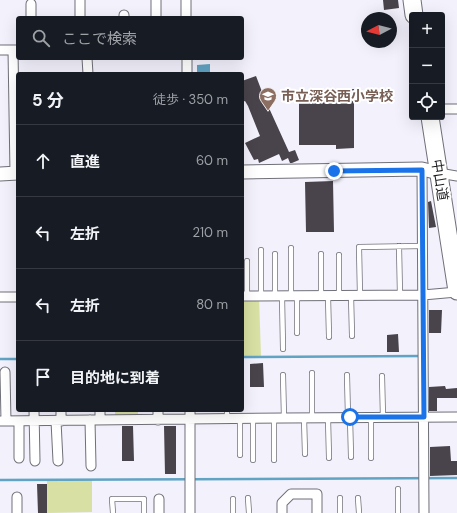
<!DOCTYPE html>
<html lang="ja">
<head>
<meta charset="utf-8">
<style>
  body { margin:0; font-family:"DM Sans","Noto Sans JP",sans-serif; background:#20242c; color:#f1f3f6 }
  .controls { position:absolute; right:12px; top:12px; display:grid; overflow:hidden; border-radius:4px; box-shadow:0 4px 16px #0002 }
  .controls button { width:36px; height:36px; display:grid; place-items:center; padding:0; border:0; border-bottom:1px solid #363941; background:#171b24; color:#f1f3f6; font:20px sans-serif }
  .compass { position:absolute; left:361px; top:12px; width:36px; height:36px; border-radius:50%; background:#171b24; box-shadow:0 4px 16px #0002; rotate:263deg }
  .stop { position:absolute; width:12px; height:12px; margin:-9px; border:3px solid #1a73e8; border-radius:50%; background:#fff }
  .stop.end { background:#1a73e8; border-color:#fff; box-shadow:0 1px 4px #0008 }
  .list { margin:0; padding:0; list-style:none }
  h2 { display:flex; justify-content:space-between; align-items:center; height:52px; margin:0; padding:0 16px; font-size:17px }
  h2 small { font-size:13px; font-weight:400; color:#9ea1a6 }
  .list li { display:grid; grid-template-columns:26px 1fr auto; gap:12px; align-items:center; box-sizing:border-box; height:72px; padding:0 16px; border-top:1px solid #363941 }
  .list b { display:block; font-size:15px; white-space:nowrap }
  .list em { font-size:13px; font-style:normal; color:#9ea1a6 }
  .icon { flex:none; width:22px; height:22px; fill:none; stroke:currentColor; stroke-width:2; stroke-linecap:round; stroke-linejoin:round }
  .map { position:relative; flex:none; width:457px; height:513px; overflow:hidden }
  .search { position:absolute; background:#171b24; box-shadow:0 4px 16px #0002; left:16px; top:16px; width:228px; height:44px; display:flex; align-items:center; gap:10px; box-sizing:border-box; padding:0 14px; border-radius:4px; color:#9ea1a6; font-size:15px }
  .panel { position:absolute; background:#171b24; box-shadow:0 4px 16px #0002; left:16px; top:72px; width:228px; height:340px; border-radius:4px }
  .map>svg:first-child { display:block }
  .green { fill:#d8e0a3 }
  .water { fill:#60a3c3 }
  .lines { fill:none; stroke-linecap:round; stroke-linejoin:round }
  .stream { stroke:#60a3c3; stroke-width:2.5 }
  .building { fill:#49434b }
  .lane-casing { stroke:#707079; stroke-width:6 }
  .street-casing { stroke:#707079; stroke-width:11 }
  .secondary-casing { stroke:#707079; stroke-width:15 }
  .highway-casing { stroke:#707079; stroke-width:19 }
  .lane { stroke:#fff; stroke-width:4.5 }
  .street { stroke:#fff; stroke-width:9 }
  .secondary { stroke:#fff; stroke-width:13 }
  .highway { stroke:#fff; stroke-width:17 }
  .route { stroke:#1a73e8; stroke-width:5 }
  .labels { text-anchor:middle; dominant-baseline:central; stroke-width:4; stroke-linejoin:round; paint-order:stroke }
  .education-label { font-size:14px; font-weight:bold; fill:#785e54; stroke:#fff; text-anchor:start }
  .street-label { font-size:14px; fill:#1e1e22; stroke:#fff }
</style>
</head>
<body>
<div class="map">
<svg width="457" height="513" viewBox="0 0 457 513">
  <rect width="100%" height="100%" fill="#f2f1fc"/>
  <path class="green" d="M242 296H259L261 357H242Z
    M115 410H138V420H115Z
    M47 480H92V512L47 513Z"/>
  <path class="water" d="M210 64V74H197V65Z"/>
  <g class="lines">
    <path class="stream" d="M242 357 421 356
      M0 359H18
      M0 480 457 478"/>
  </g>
  <path class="building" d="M383 0H398L399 8 384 10Z
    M256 76 264 97 269 102 271 107 269 108 289 152 295 150 299 160 292 163H290L288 158 282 161 279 154 259 163 258 159 254 160 245 143 260 136 248 106 245 101 242 102V81Z
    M354 89V148L336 149V145H299V102L336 101V90Z
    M333 181 334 232H306L305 182Z
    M431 201 436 227 429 228 428 202Z
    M429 310H442L441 333H429Z
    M398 334 399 352H387V335Z
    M263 363 264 387H250V364Z
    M445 386 446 389 457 388V398H437V411H429V387Z
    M122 426H133L134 461H122Z
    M164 426H176V474H165Z
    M450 446 451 461H457V475L430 476V447Z
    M37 484H47V513H38Z"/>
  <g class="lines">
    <g class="lane-casing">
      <path id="lane" d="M399 246 400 295
        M291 248V296
        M261 250V296
        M275 254V296
        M247 261V296
        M339 295V255
        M351 295 352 336
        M360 295 359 247 422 246
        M282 296 283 349
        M297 296V333
        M321 296V254
        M328 296 329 337
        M283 375 284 418
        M347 375 348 417
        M382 376 383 418
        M227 410V418
        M350 417 351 457
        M240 418V455
        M253 418V460
        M274 418V460
        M304 418 305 454
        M312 418V373
        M328 418 329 458
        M371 458V418
        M398 489V513
        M248 498 249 513
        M340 498V513
        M358 498 359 513
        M113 513 112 499H144V513
        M233 513V499"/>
    </g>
    <g class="street-casing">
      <path id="street" d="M80 0V18
        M156 0V18
        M186 0V18
        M31 4V18
        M124 18V15
        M0 50H18
        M13 50 15 173
        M87 58 88 74
        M187 58V74
        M442 109H457
        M422 169 424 513
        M439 173 457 176
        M242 296 423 295 457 292
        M0 297H18
        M5 372 6 421
        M34 410 35 461
        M61 410V421
        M158 410V420
        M190 410V513
        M90 420 91 466
        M100 420V410
        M0 421 284 418 457 417
        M56 421 58 461
        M19 458V421
        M17 497V513
        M159 499V513
        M282 513V503L291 494H317V513"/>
    </g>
    <g class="secondary-casing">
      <path id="secondary" d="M242 172 422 169 439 173
        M0 174 18 173"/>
    </g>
    <g class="highway-casing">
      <path id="highway" d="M412 0 414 15
        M430 117 457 291"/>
    </g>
    <use href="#lane" class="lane"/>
    <use href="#street" class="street"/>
    <use href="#secondary" class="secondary"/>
    <use href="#highway" class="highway"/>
  </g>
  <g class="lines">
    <path class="route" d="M334 171 422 170 424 417H350"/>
  </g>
  <defs>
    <g id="school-pin" transform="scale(0.9)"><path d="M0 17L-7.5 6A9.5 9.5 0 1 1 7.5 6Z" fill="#8d6e63" stroke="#fff"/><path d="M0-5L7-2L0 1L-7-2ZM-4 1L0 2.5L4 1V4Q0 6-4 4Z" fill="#fff"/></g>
  </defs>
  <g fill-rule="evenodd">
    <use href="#school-pin" x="268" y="96"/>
  </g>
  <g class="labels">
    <g class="education-label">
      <text x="281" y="96">市立深谷西小学校</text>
    </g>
    <g class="street-label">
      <text transform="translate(440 180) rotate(81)">中山道</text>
    </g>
  </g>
</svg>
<div class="controls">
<button>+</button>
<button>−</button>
<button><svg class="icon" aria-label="locate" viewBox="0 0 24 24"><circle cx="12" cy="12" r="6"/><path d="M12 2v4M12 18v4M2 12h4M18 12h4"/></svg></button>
</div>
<svg class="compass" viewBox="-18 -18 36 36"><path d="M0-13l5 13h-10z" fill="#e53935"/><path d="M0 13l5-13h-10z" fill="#9ea1a6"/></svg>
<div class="stop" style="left:350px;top:417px"></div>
<div class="stop end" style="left:334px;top:171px"></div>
<div class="search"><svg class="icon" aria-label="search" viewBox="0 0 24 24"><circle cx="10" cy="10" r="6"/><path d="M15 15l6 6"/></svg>ここで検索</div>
<section class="panel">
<h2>5 分<small>徒歩 · 350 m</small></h2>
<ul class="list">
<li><svg class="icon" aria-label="ahead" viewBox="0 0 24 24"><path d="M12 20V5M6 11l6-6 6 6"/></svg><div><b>直進</b></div><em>60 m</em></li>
<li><svg class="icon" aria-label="left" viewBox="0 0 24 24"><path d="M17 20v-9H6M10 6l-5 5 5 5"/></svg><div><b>左折</b></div><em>210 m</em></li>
<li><svg class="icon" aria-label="left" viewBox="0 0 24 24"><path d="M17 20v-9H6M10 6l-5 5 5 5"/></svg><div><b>左折</b></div><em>80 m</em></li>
<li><svg class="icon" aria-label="arrive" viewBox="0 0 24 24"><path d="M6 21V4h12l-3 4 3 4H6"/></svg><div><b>目的地に到着</b></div></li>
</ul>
</section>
</div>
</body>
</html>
